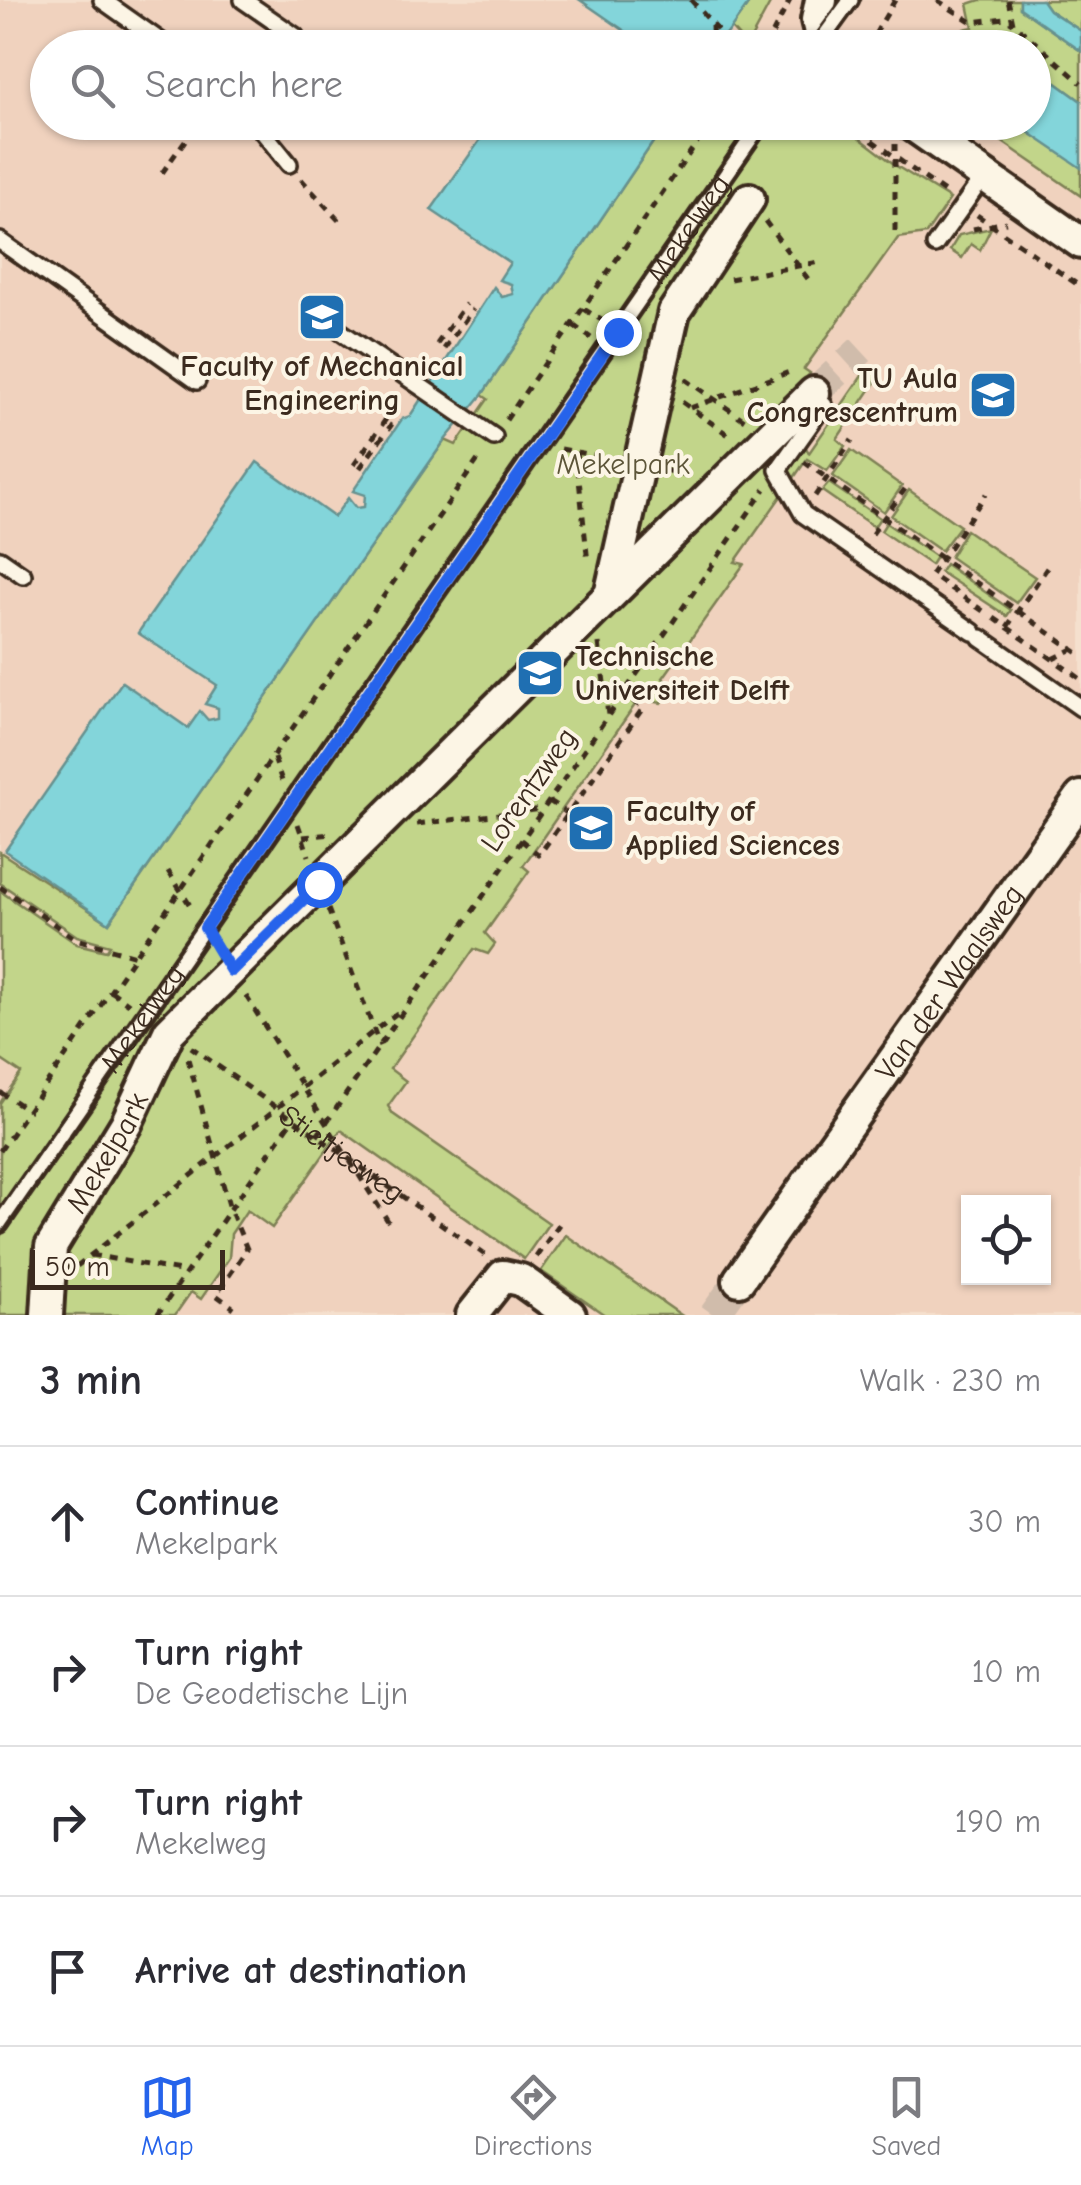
<!DOCTYPE html>
<html lang="en">
<head>
<meta charset="utf-8">
<style>
  body { margin:0; font-family:"Comic Neue",sans-serif; background:#f2f2f3; color:#2b2b33 }
  .controls { position:absolute; right:30px; bottom:30px; display:grid; overflow:hidden; border-radius:0px; box-shadow:0 2px 8px #0004 }
  .controls button { width:90px; height:90px; display:grid; place-items:center; padding:0; border:0; border-bottom:2px solid #e1e1e2; background:#fff; color:#2b2b33; font:50px sans-serif }
  .scale { position:absolute; left:30px; bottom:25px; width:195px; box-sizing:border-box; padding-left:10px; border:5px solid #3b2a1e; border-top:0; font-size:28px; line-height:35px; white-space:nowrap; color:#3b2a1e; -webkit-text-stroke:8px #fcf5e5; paint-order:stroke }
  .stop { position:absolute; width:30px; height:30px; margin:-22px; border:8px solid #2563eb; border-radius:50%; background:#fff }
  .stop.end { background:#2563eb; border-color:#fff; box-shadow:0 2px 10px #0008 }
  .list { margin:0; padding:0; list-style:none }
  h2 { display:flex; justify-content:space-between; align-items:center; height:130px; margin:0; padding:0 40px; font-size:42px }
  h2 small { font-size:32px; font-weight:400; color:#7c7c81 }
  .list li { display:grid; grid-template-columns:65px 1fr auto; gap:30px; align-items:center; box-sizing:border-box; height:150px; padding:0 40px; border-top:2px solid #e1e1e2 }
  .list b { display:block; font-size:38px; white-space:nowrap }
  .list p { margin:0; font-size:32px; white-space:nowrap; color:#7c7c81 }
  .list em { font-size:32px; font-style:normal; color:#7c7c81 }
  .icon { flex:none; width:55px; height:55px; fill:none; stroke:currentColor; stroke-width:2; stroke-linecap:round; stroke-linejoin:round }
  .map { position:relative; flex:none; width:1081px; height:1315px; overflow:hidden }
  .search { position:absolute; background:#fff; box-shadow:0 2px 8px #0004; left:30px; right:30px; top:30px; height:110px; display:flex; align-items:center; gap:25px; box-sizing:border-box; padding:0 35px; border-radius:55px; color:#7c7c81; font-size:38px }
  .sheet { height:730px; background:#fff }
  nav { display:flex; justify-content:space-around; align-items:center; box-sizing:border-box; height:140px; border-top:2px solid #e1e1e2; background:#fff; font-size:28px; color:#7c7c81 }
  nav a { display:grid; justify-items:center; gap:5px }
  nav .on { color:#2563eb }
  .map>svg:first-child { display:block }
  .built { fill:#f0d2be; fill-rule:evenodd }
  .green { fill:#c2d58a; stroke:#7e8054; stroke-width:2.5 }
  .water { fill:#83d5da; stroke:#66918f; stroke-width:2.5 }
  .lines { fill:none; stroke-linecap:round; stroke-linejoin:round }
  .street-tunnel { stroke:#d0bcab; stroke-width:30; stroke-dasharray:30 15; stroke-linecap:butt }
  .lane-casing { stroke:#3b2a1e; stroke-width:22 }
  .street-casing { stroke:#3b2a1e; stroke-width:38 }
  .path { stroke:#3b2a1e; stroke-width:5; stroke-dasharray:8 8; stroke-linecap:butt }
  .lane { stroke:#fcf5e5; stroke-width:15 }
  .street { stroke:#fcf5e5; stroke-width:30 }
  .tram { stroke:#3b2a1e; stroke-width:2.5 }
  .path-bridge { stroke:#3b2a1e; stroke-width:5; stroke-dasharray:8 8; stroke-linecap:butt }
  .route { stroke:#2563eb; stroke-width:12 }
  .labels { text-anchor:middle; dominant-baseline:central; stroke-width:8; stroke-linejoin:round; paint-order:stroke }
  .street-label { font-size:30px; fill:#3b2a1e; stroke:#fcf5e5 }
  .poi-label { font-size:30px; font-weight:bold; fill:#3b2a1e; stroke:#fcf5e5; text-anchor:start }
  .park-label { font-size:30px; fill:#5d5539; stroke:#fcf5e5 }
</style>
</head>
<body>
<div class="map">
<svg width="1081" height="1315" viewBox="0 0 1081 1315">
  <rect width="100%" height="100%" fill="#f5e0ce"/>
  <filter id="ink" filterUnits="userSpaceOnUse"><feTurbulence type="fractalNoise" baseFrequency=".01" numOctaves="2"/><feDisplacementMap in="SourceGraphic" scale="20" xChannelSelector="R" yChannelSelector="G"/><feConvolveMatrix kernelMatrix="1 2 1 2 8 2 1 2 1" color-interpolation-filters="sRGB"/></filter>
  <g filter="url(#ink)">
    <path class="built" d="M0 0H1033L1009 48H48V122H1034L1081 143V1315H0ZM968 1202H1044V1278H968Z"/>
    <path class="green" d="M751 0H772L747 46 731 28Z
      M980 0H1020V8L1081 51V101L1034 67V48L969 47 964 29 973 27 968 4Z
      M1042 0H1081V31L1049 10Z
      M666 123H840L898 167 950 199 926 234 898 238 804 369 810 373 784 408 809 453 868 367 880 375 837 439 845 446 827 471 807 459 735 562 744 564 663 678 671 689 661 703 639 699 523 866 529 871 485 933 495 944 488 954 474 949 390 1069 406 1081 388 1106 393 1114 549 1223 524 1259 341 1130 272 1228 247 1210 231 1234 229 1258 201 1299 191 1292 175 1315H0V1103L21 1073 0 1059V891L77 944 106 951 110 945 77 936 0 883V852L109 923 445 440 456 445 488 399 482 395Z
      M975 123H1015L1081 167V196Z
      M991 228 980 250 971 244 962 258 950 250 959 235Z
      M851 450 902 486 884 512 833 476Z
      M829 483 880 518 874 527 822 491Z
      M909 490 960 526 941 551 891 516Z
      M886 523 936 557 931 565 881 531Z
      M966 530 1035 577 1016 603 950 557Z
      M945 564 1011 610 1007 616 940 572Z
      M566 1235 681 1315H605L541 1271Z"/>
    <path class="water" d="M580 0H751L718 47H648Z
      M1020 0H1042L1049 10 1081 31V51L1020 8Z
      M1034 67 1081 101V168L1015 123 1034 122Z
      M492 123H666L482 395 445 440 109 923 5 851 122 682 188 728 200 711 208 720 218 718V708L205 704 217 685 138 633 257 462 334 517 348 498 356 508 364 507 365 495 353 491 402 419 410 416 494 287 502 297 513 294 511 284 499 280 510 263 431 210Z"/>
    <g class="lines">
      <path class="street-tunnel" d="M814 393 861 350
        M714 1315 739 1280"/>
      <g class="lane-casing">
        <g id="lane">
          <path d="M102 0 170 48"/>
          <path d="M243 0 295 36"/>
          <path d="M821 40 850 0"/>
          <path d="M255 122 289 164"/>
          <path d="M420 122 423 125"/>
          <path d="M0 241 197 381"/>
          <path d="M935 245 984 176"/>
          <path d="M341 332 494 437"/>
          <path d="M824 405 778 470 803 514 973 632"/>
          <path d="M0 559 23 575"/>
          <path d="M981 638 1081 708"/>
          <path id="s2" d="M0 1224 762 122"/>
        </g>
      </g>
      <g class="street-casing">
        <g id="street">
          <path d="M821 0 817 20 824 48"/>
          <path d="M908 122 1081 243"/>
          <path d="M611 591 674 312 749 199"/>
          <path id="s3" d="M817 1168 1081 797"/>
          <path d="M739 1280 811 1178"/>
          <path id="s4" d="M47 1315 51 1247 126 1124 169 1032 814 393"/>
          <path d="M472 1315 503 1276 521 1280 570 1315"/>
        </g>
      </g>
      <g class="path">
        <path d="M691 0 734 48"/>
        <path d="M937 0 972 22 1005 18 1013 23"/>
        <path d="M1008 0 1013 23 1081 83"/>
        <path d="M712 26 713 48"/>
        <path d="M765 48 790 0"/>
        <path d="M867 48 895 0"/>
        <path d="M846 122 947 194"/>
        <path d="M870 122 884 132"/>
        <path d="M162 173 198 122"/>
        <path d="M301 179 343 225"/>
        <path d="M977 215 1081 287"/>
        <path d="M765 221 808 279"/>
        <path d="M973 229 1006 222"/>
        <path d="M895 231V144"/>
        <path d="M730 279 819 262"/>
        <path d="M584 309 603 321"/>
        <path d="M573 325 591 338"/>
        <path d="M437 344 466 304"/>
        <path d="M444 349 473 309"/>
        <path d="M685 379 746 421"/>
        <path d="M682 402 730 436"/>
        <path d="M690 408 795 370"/>
        <path d="M506 420 711 122"/>
        <path d="M561 449 614 459"/>
        <path d="M576 452 588 563"/>
        <path d="M804 462 997 597"/>
        <path d="M354 465 386 419"/>
        <path d="M360 468 392 424"/>
        <path d="M664 470 692 476"/>
        <path d="M815 496 852 440"/>
        <path d="M872 534 905 489"/>
        <path d="M931 575 986 494"/>
        <path d="M937 579 986 613"/>
        <path d="M1005 602 1081 655"/>
        <path d="M994 618 1081 679"/>
        <path d="M1007 627 1047 568"/>
        <path d="M599 643 608 715"/>
        <path d="M1053 659 1081 645"/>
        <path d="M274 758 282 781"/>
        <path d="M549 801 564 811"/>
        <path d="M298 824 309 856"/>
        <path d="M417 824 543 809"/>
        <path d="M303 837 331 834"/>
        <path d="M521 840 539 855 643 708 624 695"/>
        <path d="M168 871 193 910"/>
        <path d="M0 887 76 939 136 956"/>
        <path d="M328 909 380 1046"/>
        <path d="M111 991 129 1004"/>
        <path d="M246 996 344 1152"/>
        <path id="s1" d="M191 1047 488 1257"/>
        <path d="M188 1059 230 1209 247 1249 216 1295 234 1308"/>
        <path d="M0 1092 28 1110"/>
        <path d="M317 1136 765 489"/>
        <path d="M0 1151 482 454"/>
        <path d="M350 1161 391 1226"/>
        <path d="M91 1255 186 1272"/>
        <path d="M536 1257 560 1223"/>
        <path d="M77 1266 402 1009"/>
        <path d="M157 1315 293 1119"/>
      </g>
      <use href="#lane" class="lane"/>
      <use href="#street" class="street"/>
      <path class="tram" d="M806 48 841 0
        M826 48 861 0
        M0 1209 753 122
        M0 1236 772 122"/>
      <path class="path-bridge" d="M564 811 586 824"/>
    </g>
  </g>
  <g class="lines" filter="url(#ink)">
    <path class="route" d="M319 884 231 971 205 928 618 332"/>
  </g>
  <defs>
    <g id="university-square" transform="scale(2.5)"><rect x="-9" y="-9" width="18" height="18" rx="4" fill="#1f6fb2" stroke="#fcf5e5"/><path d="M0-5L7-2L0 1L-7-2ZM-4 1L0 2.5L4 1V4Q0 6-4 4Z" fill="#fff"/></g>
  </defs>
  <g fill-rule="evenodd">
    <use href="#university-square" x="322" y="317"/>
    <use href="#university-square" x="993" y="395"/>
    <use href="#university-square" x="540" y="673"/>
    <use href="#university-square" x="591" y="828"/>
  </g>
  <g class="labels">
    <g class="street-label">
      <text stroke="none"><textPath href="#s2" startOffset="1210">Mekelweg</textPath></text>
      <text transform="translate(529 790) rotate(-55)">Lorentzweg</text>
      <text stroke="none"><textPath href="#s3" startOffset="228">Van der Waalsweg</textPath></text>
      <text stroke="none"><textPath href="#s2" startOffset="250">Mekelweg</textPath></text>
      <text stroke="none"><textPath href="#s4" startOffset="178">Mekelpark</textPath></text>
      <text stroke="none"><textPath href="#s1" startOffset="185">Stieltjesweg</textPath></text>
    </g>
    <g class="poi-label">
      <text x="322" y="366" text-anchor="middle">Faculty of Mechanical<tspan x="322" dy="34">Engineering</tspan></text>
      <text x="958" y="378" text-anchor="end">TU Aula<tspan x="958" dy="34">Congrescentrum</tspan></text>
      <text x="575" y="656">Technische<tspan x="575" dy="34">Universiteit Delft</tspan></text>
      <text x="626" y="811">Faculty of<tspan x="626" dy="34">Applied Sciences</tspan></text>
    </g>
    <g class="park-label">
      <text x="623" y="464">Mekelpark</text>
    </g>
  </g>
</svg>
<div class="controls">
<button><svg class="icon" aria-label="locate" viewBox="0 0 24 24"><circle cx="12" cy="12" r="6"/><path d="M12 2v4M12 18v4M2 12h4M18 12h4"/></svg></button>
</div>
<div class="scale">50 m</div>
<div class="stop" style="left:319px;top:884px"></div>
<div class="stop end" style="left:618px;top:332px"></div>
<div class="search"><svg class="icon" aria-label="search" viewBox="0 0 24 24"><circle cx="10" cy="10" r="6"/><path d="M15 15l6 6"/></svg>Search here</div>
</div>
<section class="sheet">
<h2>3 min<small>Walk · 230 m</small></h2>
<ul class="list">
<li><svg class="icon" aria-label="ahead" viewBox="0 0 24 24"><path d="M12 20V5M6 11l6-6 6 6"/></svg><div><b>Continue</b><p>Mekelpark</p></div><em>30 m</em></li>
<li><svg class="icon" aria-label="right" viewBox="0 0 24 24"><path d="M7 20v-9h11M14 6l5 5-5 5"/></svg><div><b>Turn right</b><p>De Geodetische Lijn</p></div><em>10 m</em></li>
<li><svg class="icon" aria-label="right" viewBox="0 0 24 24"><path d="M7 20v-9h11M14 6l5 5-5 5"/></svg><div><b>Turn right</b><p>Mekelweg</p></div><em>190 m</em></li>
<li><svg class="icon" aria-label="arrive" viewBox="0 0 24 24"><path d="M6 21V4h12l-3 4 3 4H6"/></svg><div><b>Arrive at destination</b></div></li>
</ul>
</section>
<nav>
<a class="on"><svg class="icon" aria-label="map" viewBox="0 0 24 24"><path d="M3 6l6-2 6 2 6-2v14l-6 2-6-2-6 2zM9 4v14M15 6v14"/></svg>Map</a>
<a><svg class="icon" aria-label="directions" viewBox="0 0 24 24"><path d="M12 3l9 9-9 9-9-9zM9 14v-3h6M13 9l2 2-2 2"/></svg>Directions</a>
<a><svg class="icon" aria-label="saved" viewBox="0 0 24 24"><path d="M7 4h10v16l-5-4-5 4z"/></svg>Saved</a>
</nav>
</body>
</html>
